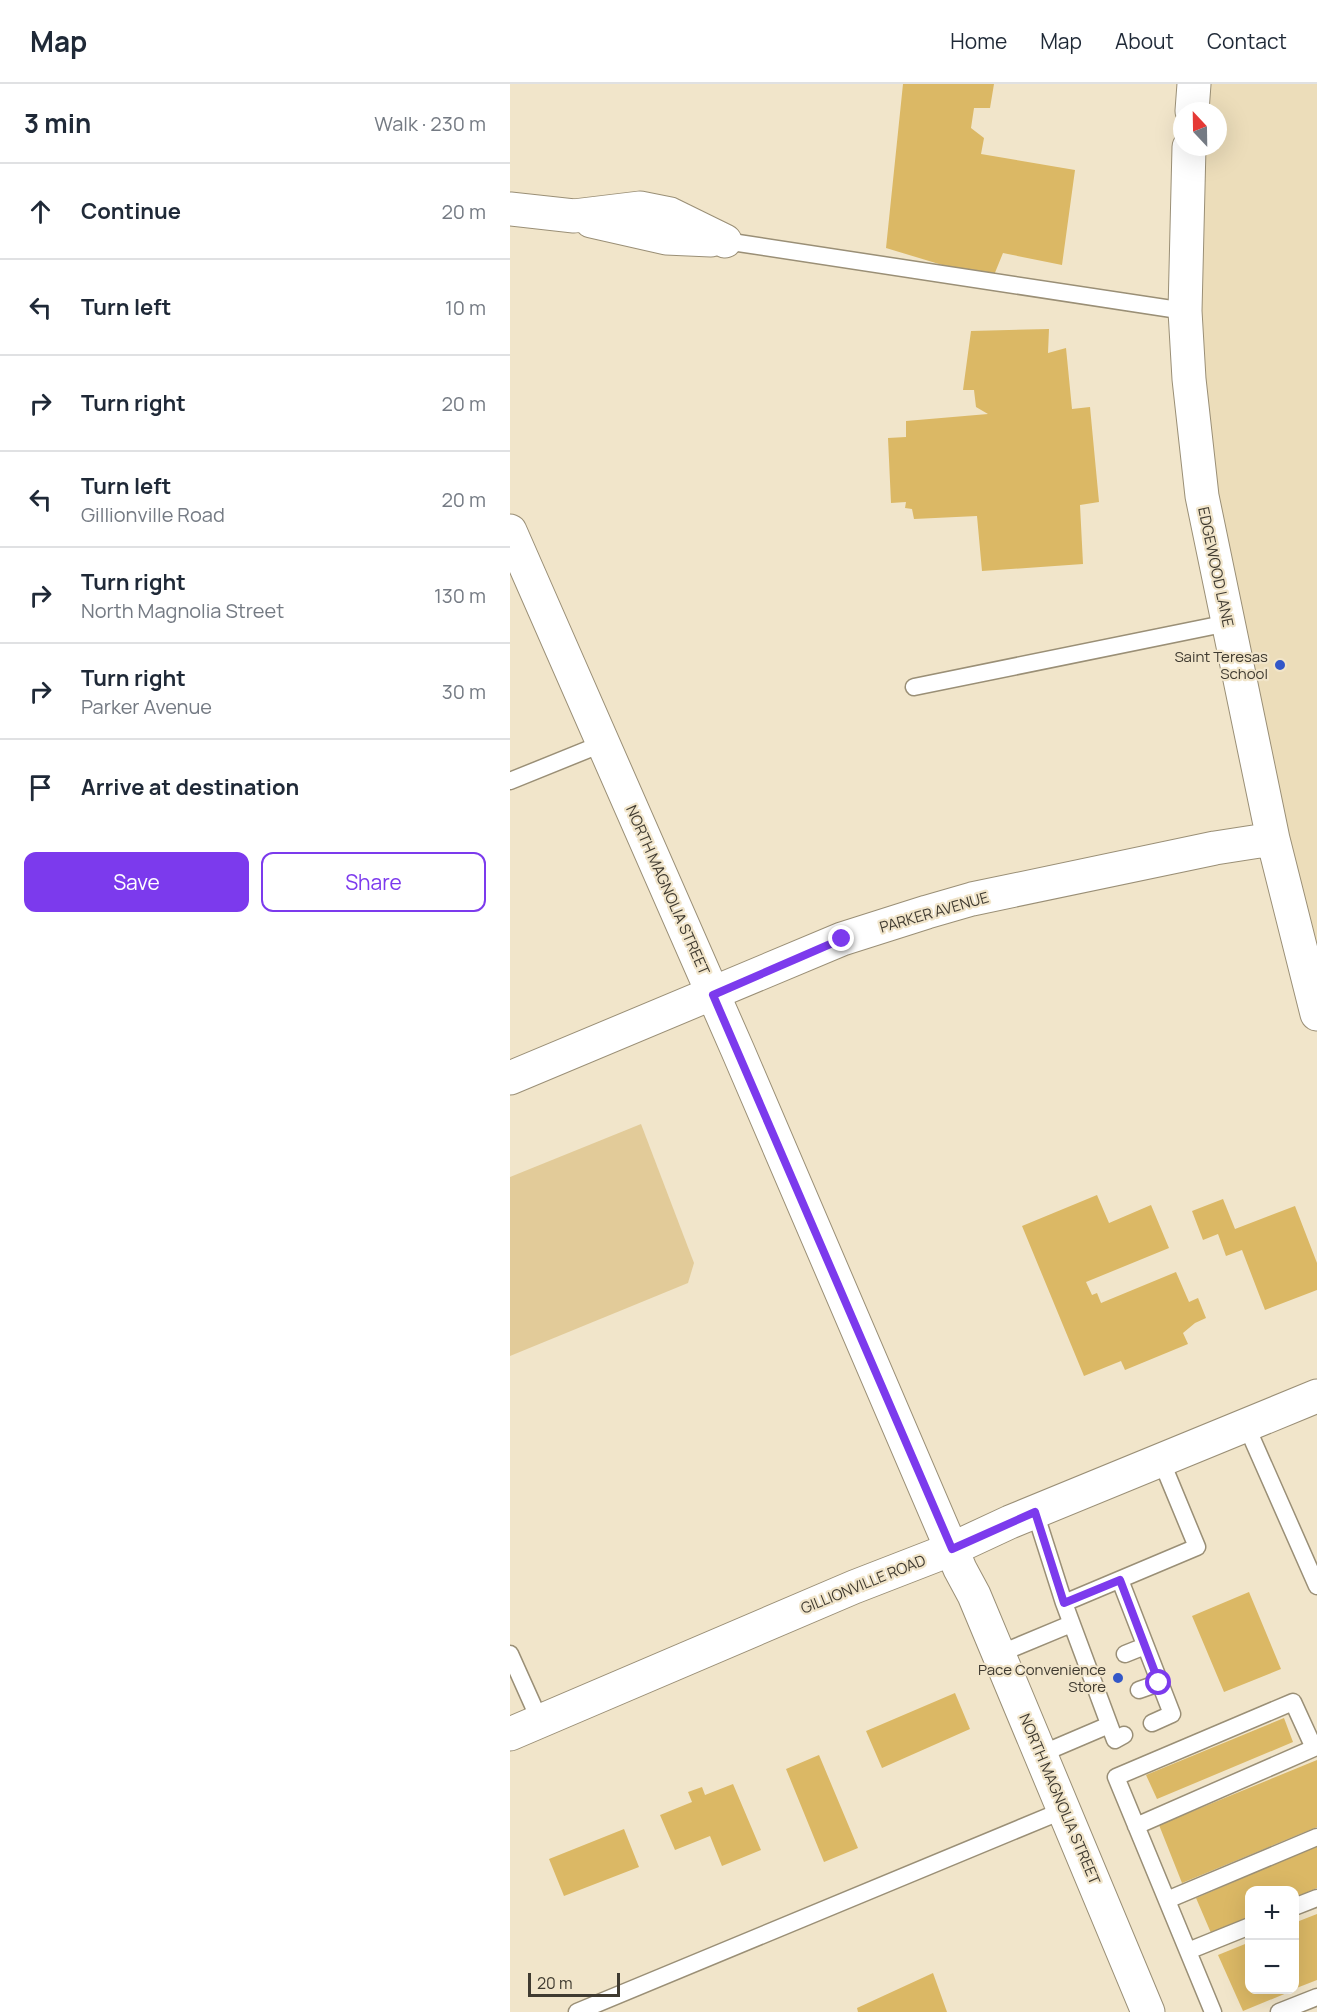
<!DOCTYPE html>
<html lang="en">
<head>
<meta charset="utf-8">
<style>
  body { margin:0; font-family:Manrope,sans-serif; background:#f6f6f7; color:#1f2937 }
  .controls { position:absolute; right:18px; bottom:18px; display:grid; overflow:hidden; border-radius:12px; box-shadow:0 6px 24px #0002 }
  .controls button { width:54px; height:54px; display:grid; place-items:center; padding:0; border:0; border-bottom:2px solid #e0e1e3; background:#fff; color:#1f2937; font:30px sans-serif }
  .compass { position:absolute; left:663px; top:18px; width:54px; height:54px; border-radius:50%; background:#fff; box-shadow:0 6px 24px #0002; rotate:338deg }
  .scale { position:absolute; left:18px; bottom:15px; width:92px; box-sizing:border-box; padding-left:6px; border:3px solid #3f3a30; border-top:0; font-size:16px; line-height:21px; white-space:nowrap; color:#3f3a30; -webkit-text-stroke:4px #f1e5ca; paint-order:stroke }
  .stop { position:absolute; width:18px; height:18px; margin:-14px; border:4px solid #7c3aed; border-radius:50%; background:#fff }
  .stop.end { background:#7c3aed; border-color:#fff; box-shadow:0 2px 6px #0008 }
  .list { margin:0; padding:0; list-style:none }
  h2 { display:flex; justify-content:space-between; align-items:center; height:78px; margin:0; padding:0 24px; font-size:26px }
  h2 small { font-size:20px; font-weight:400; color:#747a83 }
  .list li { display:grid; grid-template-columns:39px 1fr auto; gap:18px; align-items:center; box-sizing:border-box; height:96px; padding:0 24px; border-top:2px solid #e0e1e3 }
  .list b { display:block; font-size:22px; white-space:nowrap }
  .list p { margin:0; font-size:20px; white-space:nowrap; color:#747a83 }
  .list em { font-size:20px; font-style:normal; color:#747a83 }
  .actions { display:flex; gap:12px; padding:18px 24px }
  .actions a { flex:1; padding:14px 0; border:2px solid #7c3aed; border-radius:12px; text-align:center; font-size:21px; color:#7c3aed }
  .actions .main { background:#7c3aed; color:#fff }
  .icon { flex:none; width:33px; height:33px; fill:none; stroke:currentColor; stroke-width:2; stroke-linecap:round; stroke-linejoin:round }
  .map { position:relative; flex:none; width:807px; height:1928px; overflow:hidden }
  header { display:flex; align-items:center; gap:36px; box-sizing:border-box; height:84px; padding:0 30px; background:#fff; border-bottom:2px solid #e0e1e3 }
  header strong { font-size:28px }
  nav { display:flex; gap:33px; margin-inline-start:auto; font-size:21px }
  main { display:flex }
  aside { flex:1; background:#fff }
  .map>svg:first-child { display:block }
  .built { fill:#ecddba }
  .green { fill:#e2cb99 }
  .building { fill:#dbb865 }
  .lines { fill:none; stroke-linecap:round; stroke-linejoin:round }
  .service-casing { stroke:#9a8f76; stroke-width:19 }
  .minor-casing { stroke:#9a8f76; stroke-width:35 }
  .tertiary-casing { stroke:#9a8f76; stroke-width:35 }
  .secondary-casing { stroke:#9a8f76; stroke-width:35 }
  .service { stroke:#fff; stroke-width:16 }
  .minor { stroke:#fff; stroke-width:33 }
  .tertiary { stroke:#fff; stroke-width:33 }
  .secondary { stroke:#fff; stroke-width:33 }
  .route { stroke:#7c3aed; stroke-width:8 }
  .poi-dot { fill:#3357c8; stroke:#f1e5ca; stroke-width:2 }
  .labels { text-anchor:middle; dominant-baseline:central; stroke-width:4.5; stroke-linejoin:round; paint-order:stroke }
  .street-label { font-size:15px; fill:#3f3a30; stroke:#f1e5ca }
  .poi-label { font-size:15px; fill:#3f3a30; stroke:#f1e5ca; text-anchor:end }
</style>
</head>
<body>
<header>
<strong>Map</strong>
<nav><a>Home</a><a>Map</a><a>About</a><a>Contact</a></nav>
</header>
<main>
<aside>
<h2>3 min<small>Walk · 230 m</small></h2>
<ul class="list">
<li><svg class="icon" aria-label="ahead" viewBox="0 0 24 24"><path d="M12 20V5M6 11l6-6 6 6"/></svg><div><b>Continue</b></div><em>20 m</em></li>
<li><svg class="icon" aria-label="left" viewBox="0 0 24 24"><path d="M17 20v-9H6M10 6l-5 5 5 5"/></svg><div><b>Turn left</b></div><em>10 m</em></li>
<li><svg class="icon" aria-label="right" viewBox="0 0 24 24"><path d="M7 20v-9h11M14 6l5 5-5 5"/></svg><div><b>Turn right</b></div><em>20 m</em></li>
<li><svg class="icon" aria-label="left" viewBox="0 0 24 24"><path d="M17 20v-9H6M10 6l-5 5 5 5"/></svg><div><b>Turn left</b><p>Gillionville Road</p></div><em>20 m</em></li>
<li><svg class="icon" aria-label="right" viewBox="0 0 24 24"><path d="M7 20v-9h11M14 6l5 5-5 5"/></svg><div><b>Turn right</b><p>North Magnolia Street</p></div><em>130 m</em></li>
<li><svg class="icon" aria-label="right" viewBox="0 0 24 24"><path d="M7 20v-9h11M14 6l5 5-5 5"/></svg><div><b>Turn right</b><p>Parker Avenue</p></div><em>30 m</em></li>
<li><svg class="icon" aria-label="arrive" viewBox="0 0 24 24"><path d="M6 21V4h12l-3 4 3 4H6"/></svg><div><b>Arrive at destination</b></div></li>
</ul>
<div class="actions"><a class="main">Save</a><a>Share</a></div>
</aside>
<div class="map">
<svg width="807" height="1928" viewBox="0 0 807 1928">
  <rect width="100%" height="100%" fill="#f1e5ca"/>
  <path class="built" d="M691 0H807V894L698 415 680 223 688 63H708V27H690Z"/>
  <path class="green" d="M131 1040 184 1179 178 1199 0 1272V1093Z"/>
  <path class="building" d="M393 0H484L480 24H464L461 44 474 54 471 70 565 86 552 181 493 169 482 196 376 164Z
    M539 245 538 269 556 264 562 325 580 323 589 418 570 421 573 480 472 487 467 432 404 435 402 425 395 424 396 418 381 419 378 354 396 353V337L478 330 466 323 464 306H453L461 247Z
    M587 1111 599 1139 641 1121 659 1164 576 1198 582 1211 587 1209 591 1219 666 1188 679 1218 688 1214 696 1234 685 1239 673 1249 678 1260 615 1286 611 1277 574 1292 512 1142Z
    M713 1115 725 1145 785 1122 807 1179V1206L755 1226 732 1166 716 1172 708 1150 693 1156 682 1127Z
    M739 1508 771 1585 714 1608 682 1532Z
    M445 1609 460 1645 372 1684 356 1647Z
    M774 1634 783 1658 647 1715 636 1691Z
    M309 1671 348 1764 314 1778 276 1685Z
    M807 1676V1743L672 1799 649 1741Z
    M223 1700 251 1766 212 1782 200 1752 165 1766 150 1731 182 1718 178 1708 192 1703 195 1711Z
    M114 1745 129 1783 54 1812 39 1775Z
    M807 1762V1804L784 1814V1806H740V1833L701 1849 686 1814Z
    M807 1830V1896L784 1905V1839Z
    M740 1858V1906H784L733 1927 708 1871Z
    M423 1889 437 1928H348L347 1924Z"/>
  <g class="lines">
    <g class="service-casing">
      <path id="service" d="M215 157 675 227
        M404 603 718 539
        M0 697 94 659
        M736 1341 807 1502
        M525 1428 554 1519 687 1463 651 1376
        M610 1496 662 1630 642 1639
        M554 1519 605 1656 614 1651
        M0 1570 30 1637
        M489 1570 561 1540
        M615 1570 635 1562
        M629 1606 649 1599
        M531 1670 599 1641
        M626 1742 804 1664 783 1618 606 1693C638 1771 671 1850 703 1928
        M657 1816 807 1753
        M784 1823 807 1814
        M678 1867 740 1842
        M67 1928 554 1726
        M769 1928 807 1913"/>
    </g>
    <g class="minor-casing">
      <path id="minor" d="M682 27 684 0
        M679 63 675 227 679 295 692 412 763 755 807 930
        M0 125 64 132 130 124 160 130 215 157
        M81 137 156 154 201 156
        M0 994 332 855 417 828 462 815 705 764 763 755"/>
    </g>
    <g class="tertiary-casing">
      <path id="tertiary" d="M0 447 228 967 450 1485 464 1511 638 1928"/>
    </g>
    <g class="secondary-casing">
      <path id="secondary" d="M0 1650 344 1503 442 1465 500 1438 807 1312"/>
    </g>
    <use href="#service" class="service"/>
    <use href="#minor" class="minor"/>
    <use href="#tertiary" class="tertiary"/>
    <use href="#secondary" class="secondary"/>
  </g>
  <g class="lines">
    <path class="route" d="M332 855 203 911 442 1465 525 1428 554 1519 610 1496 649 1599"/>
  </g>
  <g class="poi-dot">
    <circle cx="770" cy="581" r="6"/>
    <circle cx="608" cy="1594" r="6"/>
  </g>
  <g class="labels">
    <g class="street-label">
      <text transform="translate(706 483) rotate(78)">EDGEWOOD LANE</text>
      <text transform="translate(158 806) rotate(66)">NORTH MAGNOLIA STREET</text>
      <text transform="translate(424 828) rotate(-16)">PARKER AVENUE</text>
      <text transform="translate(353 1500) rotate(-22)">GILLIONVILLE ROAD</text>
      <text transform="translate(550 1715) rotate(67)">NORTH MAGNOLIA STREET</text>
    </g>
    <g class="poi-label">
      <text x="758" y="572">Saint Teresas<tspan x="758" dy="17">School</tspan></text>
      <text x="596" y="1585">Pace Convenience<tspan x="596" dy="17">Store</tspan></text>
    </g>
  </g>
</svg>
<div class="controls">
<button>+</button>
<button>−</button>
</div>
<svg class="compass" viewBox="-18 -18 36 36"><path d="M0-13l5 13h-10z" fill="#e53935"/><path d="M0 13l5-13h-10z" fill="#747a83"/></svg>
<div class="scale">20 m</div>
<div class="stop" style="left:649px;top:1599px"></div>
<div class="stop end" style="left:332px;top:855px"></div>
</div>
</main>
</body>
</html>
